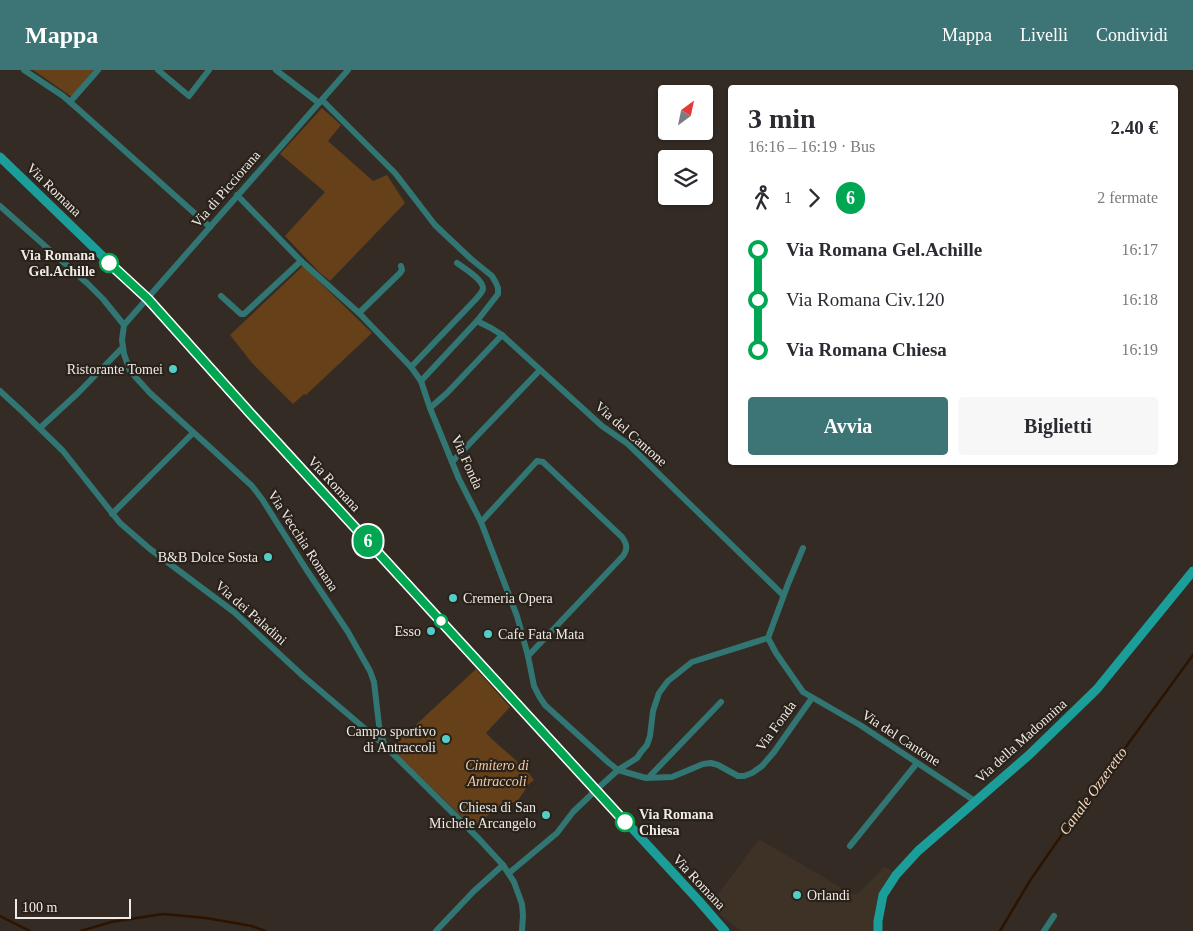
<!DOCTYPE html>
<html lang="it">
<head>
<meta charset="utf-8">
<style>
	body { margin:0; font-family:"Times New Roman",serif; background:#f7f7f7; color:#2b2b33; height:100vh; display:flex; flex-direction:column; font-size:19px; white-space:nowrap }
	* { box-sizing:border-box; margin:0 }
	p { font-size:16px; color:#7c7c81 }
	.icon { flex:none; width:28px; height:28px; fill:none; stroke:currentColor; stroke-width:2; stroke-linecap:round; stroke-linejoin:round }
	.map { position:relative; flex:1; overflow:hidden }
	.panel { position:absolute; left:728px; top:15px; width:450px; height:380px; display:flex; flex-direction:column; background:#fff; border-radius:5px; box-shadow:0 1px 4px #0004 }
	.panel>* { flex:none }
	.badge { padding:0 10px; border-radius:16px; font-size:18px; line-height:32px }
	.needle { width:32px; rotate:33deg }
	.buttons { position:absolute; left:658px; top:15px; display:grid; gap:10px }
	.buttons a { display:grid; place-items:center; width:55px; height:55px; border-radius:5px; background:#fff; box-shadow:0 1px 4px #0004; font-size:25px }
	.scale { position:absolute; left:15px; bottom:12px; width:116px; box-sizing:border-box; padding-left:5px; border:2px solid #efeae5; border-top:0; font-size:14px; line-height:18px; white-space:nowrap; color:#efeae5; -webkit-text-stroke:4px #29221b; paint-order:stroke }
	.map>.badge { position:absolute; translate:-50% -50%; box-shadow:0 0 0 2px #fff }
	.legs { display:flex; align-items:center; gap:8px; height:55px; padding:0 20px; font-size:16px }
	.legs p { margin-inline-start:auto }
	.overview { display:flex; align-items:center; justify-content:space-between; height:85px; padding:0 20px }
	h1 { font-size:28px; font-weight:600; line-height:38px }
	.button { display:flex; gap:10px; margin-top:auto; padding:10px 20px }
	.button a { flex:1; height:58px; border-radius:5px; background:#3d7476; color:#fff; font-size:20px; font-weight:600; line-height:58px; text-align:center }
	.button a+a { background:#f7f7f7; color:#2b2b33 }
	ul { padding:0 20px; list-style:none }
	li { display:flex; align-items:center; gap:18px; height:50px; font-size:19px }
	li i { display:grid; place-items:center; width:8px; height:100%; margin:0 6px; background:currentColor }
	li i::after { content:''; width:12px; height:12px; margin:-6px; border:4px solid; border-radius:50%; background:#fff }
	li p { margin-inline-start:auto }
	li:first-child i { background:linear-gradient(#0000 50%,currentColor 0) }
	li:last-child i { background:linear-gradient(currentColor 50%,#0000 0) }
	header { display:flex; align-items:center; gap:30px; box-sizing:border-box; height:70px; padding:0 25px; background:#3d7476; color:#fff }
	header strong { font-size:24px }
	nav { display:flex; gap:28px; margin-inline-start:auto; font-size:18px }
	.map>svg:first-child { display:block }
	.built { fill:#3e3226 }
	.green { fill:#654019 }
	.lines { fill:none; stroke-linecap:round; stroke-linejoin:round }
	.stream { stroke:#2d1400; stroke-width:2.5 }
	.street { stroke:#317672; stroke-width:6 }
	.secondary { stroke:#1b9e99; stroke-width:9 }
	.line-1-casing { stroke:#fff; stroke-width:11 }
	.line-1 { stroke:#00a651; stroke-width:8 }
	.stop-1-dot { fill:#fff; stroke:#00a651; stroke-width:2.5 }
	.poi-dot { fill:#54cdc7; stroke:#29221b; stroke-width:2 }
	.labels { text-anchor:middle; dominant-baseline:central; stroke-width:4.5; stroke-linejoin:round; paint-order:stroke }
	.street-label { font-size:14px; fill:#efeae5; stroke:#29221b }
	.stop-label { font-size:14px; font-weight:bold; fill:#efeae5; stroke:#29221b; text-anchor:end }
	.poi-label { font-size:14px; fill:#efeae5; stroke:#29221b; text-anchor:end }
	.park-label { font-size:14px; font-style:italic; fill:#f6c9a0; stroke:#29221b }
	.water-label { font-size:15px; font-style:italic; fill:#f5d7bc; stroke:#29221b }
</style>
</head>
<body>
<header>
<strong>Mappa</strong>
<nav><a>Mappa</a><a>Livelli</a><a>Condividi</a></nav>
</header>
<div class="map">
<svg width="1193" height="861" viewBox="0 0 1193 861">
	<rect width="100%" height="100%" fill="#332b24"/>
	<polygon class="built" points="759,769 852,824 857,824 860,822 884,797 891,800 892,802 882,819 878,828 875,840 874,861 741,861 724,848 710,835"/>
	<g class="green">
		<polygon points="33,0 94,0 72,27"/>
		<polygon points="322,38 341,55 328,71 373,111 387,105 405,133 330,211 319,202 285,166 325,122 280,84"/>
		<polygon points="303,196 372,263 306,325 304,324 293,334 252,293 230,265"/>
		<path d="M476 599 510 637 486 663C501 679 521 692 534 710L529 714 517 732 505 734 498 738 472 757 391 678Z"/>
	</g>
	<g class="lines">
		<g class="stream">
			<polyline points="0,846 30,861"/>
			<polyline points="81,861 111,852 163,844 206,848 252,856 265,861"/>
			<polyline points="1000,861 1031,809 1063,763 1193,585"/>
		</g>
		<g class="street">
			<polyline points="24,0 63,26 78,39 210,157"/>
			<polyline points="158,0 189,26 209,0"/>
			<polyline points="276,0 319,33"/>
			<polyline points="322,30 395,103 435,155 471,189 492,206 496,213 498,218 498,224 477,251 421,311"/>
			<polyline points="70,32 98,0"/>
			<polyline points="237,125 301,191 359,243 411,297 421,311 430,338 459,409 481,452 517,546 528,586 534,616 539,626 545,635 609,693 618,700 646,708 672,707 703,694 711,693 718,695 738,706 744,706 752,703 762,696 774,682 812,628"/>
			<polyline points="0,136 88,214 103,229 124,255 122,270 124,284 130,301 150,323 214,381 252,416 262,429 306,499 348,562 370,601 374,612 379,655 384,674"/>
			<polyline points="221,226 241,244 244,244 301,191"/>
			<polyline points="359,243 400,203 402,200 401,196"/>
			<polyline points="477,251 491,258 502,265 602,356 628,374 783,525"/>
			<polyline points="124,255 210,157 348,0"/>
			<path d="M411 297 476 229C478 226 482 223 483 219 484 210 464 198 457 193"/>
			<polyline points="0,321 25,344 63,381 120,453 150,479 234,542 303,606 384,675 479,769 503,795 514,812 522,834 523,845 522,861"/>
			<polyline points="430,338 447,323 502,265"/>
			<polyline points="40,358 78,323 123,277"/>
			<polyline points="452,392 540,300"/>
			<polyline points="112,444 193,363"/>
			<path d="M481 452 537 391 543 392 622 467C627 474 628 479 623 486L528 586"/>
			<polyline points="803,478 788,514 768,568 776,583 803,622 860,655 975,731"/>
			<polyline points="649,707 721,632"/>
			<polyline points="850,776 917,693"/>
			<polyline points="509,803 557,763 573,742 596,720 618,700 637,688 641,682 647,675 650,666 653,641 659,623 668,611 692,592 768,568"/>
			<polyline points="436,861 474,821 503,795"/>
			<polyline points="1044,861 1054,846"/>
		</g>
		<g class="secondary">
			<polyline points="0,87 147,229 250,343 699,831 725,861"/>
			<polyline points="878,861 878,851 883,825 896,805 918,781 1029,685 1097,619 1193,501"/>
		</g>
	</g>
	<g class="lines">
		<g class="line-1-casing">
			<polyline id="line-1" points="109,193 148,229 250,343 625,752"/>
		</g>
		<use href="#line-1" class="line-1"/>
	</g>
	<g class="stop-1-dot">
		<circle cx="109" cy="193" r="9"/>
		<circle cx="441" cy="551" r="6"/>
		<circle cx="625" cy="752" r="9"/>
	</g>
	<g class="poi-dot">
		<circle cx="173" cy="299" r="5"/>
		<circle cx="268" cy="487" r="5"/>
		<circle cx="453" cy="528" r="5"/>
		<circle cx="431" cy="561" r="5"/>
		<circle cx="488" cy="564" r="5"/>
		<circle cx="446" cy="669" r="5"/>
		<circle cx="546" cy="745" r="5"/>
		<circle cx="797" cy="825" r="5"/>
	</g>
	<g class="labels">
		<g class="street-label">
			<text transform="translate(226 119) rotate(-49)">Via di Picciorana</text>
			<text transform="translate(54 120) rotate(44)">Via Romana</text>
			<text transform="translate(631 364) rotate(41)">Via del Cantone</text>
			<text transform="translate(467 392) rotate(66)">Via Fonda</text>
			<text transform="translate(334 414) rotate(47)">Via Romana</text>
			<text transform="translate(303 471) rotate(57)">Via Vecchia Romana</text>
			<text transform="translate(251 543) rotate(41)">Via dei Paladini</text>
			<text transform="translate(776 656) rotate(-54)">Via Fonda</text>
			<text transform="translate(901 668) rotate(33)">Via del Cantone</text>
			<text transform="translate(1021 671) rotate(-42)">Via della Madonnina</text>
			<text transform="translate(699 812) rotate(47)">Via Romana</text>
		</g>
		<g class="stop-label">
			<text x="95" y="185">Via Romana<tspan x="95" dy="16">Gel.Achille</tspan></text>
			<text x="639" y="744" text-anchor="start">Via Romana<tspan x="639" dy="16">Chiesa</tspan></text>
		</g>
		<g class="poi-label">
			<text x="163" y="299">Ristorante Tomei</text>
			<text x="258" y="487">B&amp;B Dolce Sosta</text>
			<text x="463" y="528" text-anchor="start">Cremeria Opera</text>
			<text x="421" y="561">Esso</text>
			<text x="498" y="564" text-anchor="start">Cafe Fata Mata</text>
			<text x="436" y="661">Campo sportivo<tspan x="436" dy="16">di Antraccoli</tspan></text>
			<text x="536" y="737">Chiesa di San<tspan x="536" dy="16">Michele Arcangelo</tspan></text>
			<text x="807" y="825" text-anchor="start">Orlandi</text>
		</g>
		<g class="park-label">
			<text x="497" y="695">Cimitero di<tspan x="497" dy="16">Antraccoli</tspan></text>
		</g>
		<g class="water-label">
			<text transform="translate(1093 721) rotate(-54)">Canale Ozzeretto</text>
		</g>
	</g>
</svg>
<div class="buttons">
<a><svg class="needle" viewBox="-14 -14 28 28"><path d="M0-13l5 13h-10z" fill="#e53935"/><path d="M0 13l5-13h-10z" fill="#7c7c81"/></svg></a>
<a><svg class="icon" aria-label="layers" viewBox="0 0 24 24"><path d="M12 4l9 5-9 5-9-5zM3 14l9 5 9-5"/></svg></a>
</div>
<div class="scale">100 m</div>
<b class="badge" style="left:368px;top:471px;background:#00a651;color:#fff">6</b>
<section class="panel">
<div class="overview"><div><h1>3 min</h1><p>16:16 – 16:19 · Bus</p></div><b>2.40 €</b></div>
<div class="legs"><svg class="icon" aria-label="walk" viewBox="0 0 24 24"><circle cx="13" cy="4" r="2"/><path d="M13 8l-2 6 4 7M11 14l-3 7M7 12l3-4h3l4 4"/></svg>1<svg class="icon" aria-label="forward" viewBox="0 0 24 24"><path d="M9 5l7 7-7 7"/></svg><b class="badge" style="background:#00a651;color:#fff">6</b><p>2 fermate</p></div>
<ul>
<li><i style="color:#00a651"></i><b>Via Romana Gel.Achille</b><p>16:17</p></li>
<li><i style="color:#00a651"></i><span>Via Romana Civ.120</span><p>16:18</p></li>
<li><i style="color:#00a651"></i><b>Via Romana Chiesa</b><p>16:19</p></li>
</ul>
<div class="button"><a>Avvia</a><a>Biglietti</a></div>
</section>
</div>
</body>
</html>
